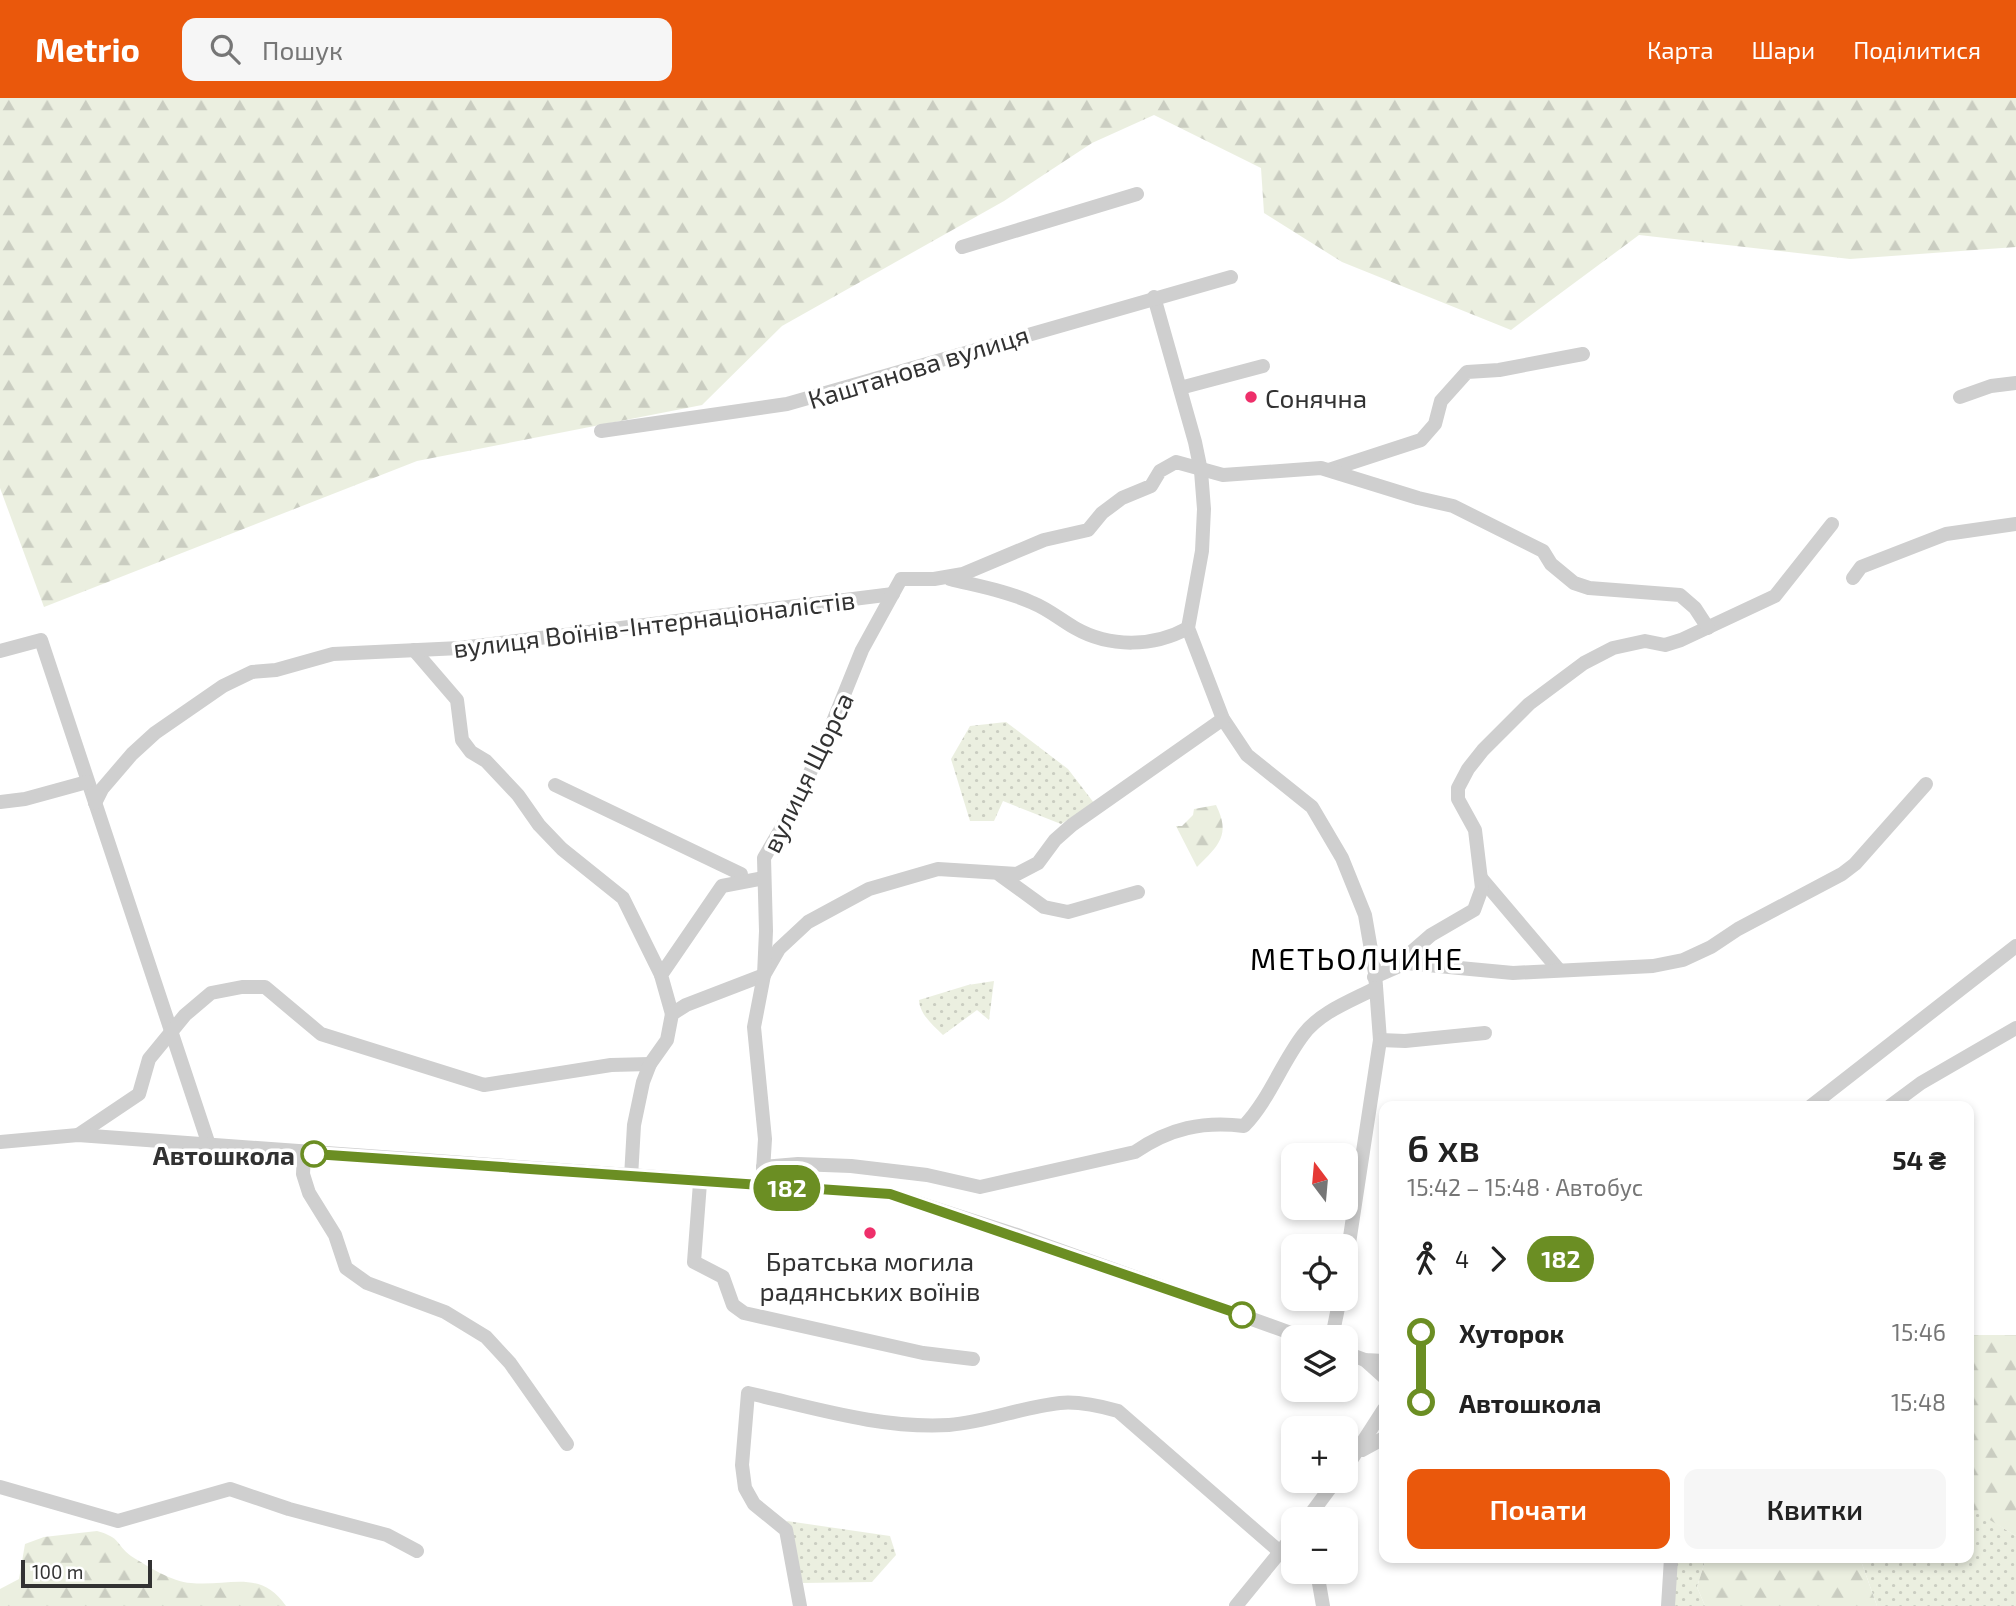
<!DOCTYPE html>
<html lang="uk">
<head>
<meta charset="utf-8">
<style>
	body { margin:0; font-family:"Exo 2",sans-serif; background:#f6f6f6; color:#222; height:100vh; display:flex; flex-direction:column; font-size:26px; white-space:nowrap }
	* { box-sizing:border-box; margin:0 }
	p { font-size:23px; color:#767676 }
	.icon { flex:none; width:38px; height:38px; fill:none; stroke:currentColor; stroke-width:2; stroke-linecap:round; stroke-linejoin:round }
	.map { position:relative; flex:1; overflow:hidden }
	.panel { position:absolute; left:1379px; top:1003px; width:595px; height:462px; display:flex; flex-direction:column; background:#fff; border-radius:14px; box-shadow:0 4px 10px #0003 }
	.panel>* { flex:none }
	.badge { padding:0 14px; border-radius:23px; font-size:24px; line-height:46px }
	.needle { width:46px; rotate:344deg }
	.controls { position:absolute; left:1281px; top:1045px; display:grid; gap:14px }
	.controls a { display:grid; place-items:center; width:77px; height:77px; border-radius:14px; background:#fff; box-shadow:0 4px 10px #0003; font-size:35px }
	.scale { position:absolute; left:21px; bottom:18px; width:131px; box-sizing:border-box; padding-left:7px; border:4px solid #323232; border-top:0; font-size:19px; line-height:24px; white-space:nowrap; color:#323232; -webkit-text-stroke:5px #fff; paint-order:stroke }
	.map>.badge { position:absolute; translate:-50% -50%; box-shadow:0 0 0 4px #fff }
	.legs { display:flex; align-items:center; gap:10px; height:77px; padding:0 28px; font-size:23px }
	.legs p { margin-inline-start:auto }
	.head { display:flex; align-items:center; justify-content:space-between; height:119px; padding:0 28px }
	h1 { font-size:38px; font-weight:600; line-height:52px }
	.primary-button { display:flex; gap:14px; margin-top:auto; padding:14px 28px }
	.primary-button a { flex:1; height:80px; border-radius:14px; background:#ea580c; color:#fff; font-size:28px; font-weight:600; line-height:80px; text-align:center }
	.primary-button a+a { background:#f6f6f6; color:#222 }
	ul { padding:0 28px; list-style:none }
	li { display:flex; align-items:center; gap:24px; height:70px; font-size:26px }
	li i { display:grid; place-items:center; width:10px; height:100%; margin:0 9px; background:currentColor }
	li i::after { content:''; width:18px; height:18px; margin:-9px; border:5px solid; border-radius:50%; background:#fff }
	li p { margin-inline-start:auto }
	li:first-child i { background:linear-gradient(#0000 50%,currentColor 0) }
	li:last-child i { background:linear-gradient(currentColor 50%,#0000 0) }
	header { display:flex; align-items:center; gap:42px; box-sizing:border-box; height:98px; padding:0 35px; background:#ea580c; color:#fff }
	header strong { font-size:33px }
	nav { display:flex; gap:38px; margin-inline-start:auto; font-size:24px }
	.search { width:490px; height:63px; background:#f6f6f6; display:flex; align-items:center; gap:18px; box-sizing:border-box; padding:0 24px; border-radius:14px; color:#767676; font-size:26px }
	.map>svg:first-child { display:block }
	.grass { fill:url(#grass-dots) }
	.forest { fill:url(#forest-firs) }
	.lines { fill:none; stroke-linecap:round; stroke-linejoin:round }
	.minor { stroke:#cfcfcf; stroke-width:14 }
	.line-1-casing { stroke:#fff; stroke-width:16 }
	.line-1 { stroke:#6b8e23; stroke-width:10 }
	.poi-dot { fill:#ee2f6a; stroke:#fff; stroke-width:2.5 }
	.stop-1-dot { fill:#fff; stroke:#6b8e23; stroke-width:3.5 }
	.labels { text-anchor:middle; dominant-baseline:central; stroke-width:7; stroke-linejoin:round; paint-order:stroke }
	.street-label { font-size:26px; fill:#323232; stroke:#fff }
	.poi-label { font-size:26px; fill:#323232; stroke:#fff; text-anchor:start }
	.stop-label { font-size:26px; font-weight:bold; fill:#323232; stroke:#fff; text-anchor:end }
	.quarter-label { font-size:30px; letter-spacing:2px; fill:#000; stroke:#fff }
</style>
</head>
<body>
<header>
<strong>Metrio</strong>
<div class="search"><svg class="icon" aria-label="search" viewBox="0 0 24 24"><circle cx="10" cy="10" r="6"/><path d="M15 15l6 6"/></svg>Пошук</div>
<nav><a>Карта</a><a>Шари</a><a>Поділитися</a></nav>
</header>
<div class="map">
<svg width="2016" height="1508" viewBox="0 0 2016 1508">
	<defs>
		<pattern id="grass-dots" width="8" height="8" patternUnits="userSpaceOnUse" patternTransform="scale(1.75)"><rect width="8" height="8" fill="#ebefe0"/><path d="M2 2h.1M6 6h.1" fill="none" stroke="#cacdc1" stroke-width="1.8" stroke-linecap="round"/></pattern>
		<pattern id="forest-firs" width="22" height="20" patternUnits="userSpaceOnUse" patternTransform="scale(1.75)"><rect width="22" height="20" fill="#ebefe0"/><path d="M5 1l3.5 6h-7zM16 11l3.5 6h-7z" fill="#cacdc1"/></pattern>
	</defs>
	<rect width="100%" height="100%" fill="#fff"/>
	<g class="grass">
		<polygon points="1006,624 1068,671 1094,705 1061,726 1003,703 994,723 970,723 951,661 970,628"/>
		<path d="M994 883 989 922 977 912 943 937C933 927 920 917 919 902L968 887Z"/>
		<polygon points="1975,1412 2016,1438 2016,1508 1877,1508 1860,1460 1969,1460 1969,1413"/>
		<polygon points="787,1423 890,1438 896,1457 872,1484 803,1485"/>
		<polygon points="1677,1460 1706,1460 1697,1489 1705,1508 1674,1508"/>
	</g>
	<g class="forest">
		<polygon points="0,0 2016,0 2016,149 1850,161 1639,137 1511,232 1342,164 1264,115 1261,70 1154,17 1092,45 1004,103 782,228 702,307 417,363 44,509 0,390"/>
		<path d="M1216 707C1231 737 1219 747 1197 769L1176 728H1182L1193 717 1194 711Z"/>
		<polygon points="1969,1237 2016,1237 2016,1438 1975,1413 1969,1413"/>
		<path d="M97 1433C122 1440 115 1446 131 1458 147 1468 172 1484 191 1485 228 1489 260 1470 286 1508H0V1491L19 1481 25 1446 44 1439Z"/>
		<polygon points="1706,1460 1860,1460 1877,1508 1705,1508 1697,1489"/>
	</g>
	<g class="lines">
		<g class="minor">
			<polyline points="962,149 1137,96"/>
			<polyline points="1154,199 1195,344 1201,373 1204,411 1202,453 1188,530 1223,621 1247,657 1312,709 1342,760 1365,817 1375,875 1380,942 1346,1165"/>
			<polyline points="1180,290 1263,268"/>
			<polyline points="1960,299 1991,288 2016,285"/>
			<polyline points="601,333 787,306 1231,179"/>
			<polyline points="1329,372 1421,342 1435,326 1441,303 1467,274 1499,272 1583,256"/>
			<polyline points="1853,480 1861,469 1946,436 2016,426"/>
			<path d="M950 481C978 488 1007 493 1033 505 1048 511 1061 522 1075 530 1110 550 1154 549 1188 530"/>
			<polyline points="414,552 457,602 462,642 471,654 486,663 518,697 539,727 562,751 623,800 661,877"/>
			<polyline points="0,553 41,542 209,1047"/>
			<polyline points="555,687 741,776"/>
			<polyline points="0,704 25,701 87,684"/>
			<polyline points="95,705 102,691 132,656 155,635 223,588 252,574 276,572 333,556 460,550 893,496"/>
			<polyline points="1000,777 1044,809 1068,814 1138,794"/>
			<polyline points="1481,780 1559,872"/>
			<polyline points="1406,865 1513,875 1653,868 1683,862 1711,849 1738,831 1842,776 1855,766 1926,686"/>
			<polyline points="1374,879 1406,865 1408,857 1431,837 1474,812 1482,790 1475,732 1458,701 1458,690 1468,671 1483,652 1529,606 1584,565 1613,550 1645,543 1665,547 1681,542 1775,498 1832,426"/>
			<polyline points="672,916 661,877 722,788 764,780"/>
			<polyline points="1380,942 1405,943 1485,935"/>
			<polyline points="1811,1008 2016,848"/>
			<polyline points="1890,1008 1921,985 2016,930"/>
			<polyline points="78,1037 139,996 149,961 185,917 211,895 242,889 265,889 321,936 484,987 611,967 650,966"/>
			<polyline points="0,1044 78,1037 890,1096 1020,1138 1302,1239"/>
			<polyline points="304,1055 303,1076 309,1095 335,1137 346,1170 367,1185 445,1214 486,1239 510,1265 567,1346"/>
			<path d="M763 1069 798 1066 851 1068 927 1077 980 1089 1135 1054C1170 1030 1203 1023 1244 1028 1269 1002 1281 966 1303 937 1320 914 1351 903 1376 890"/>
			<polyline points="631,1079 634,1027 643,984 650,966 667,942 672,916 686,907 764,877 779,851 808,824 869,791 938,771 1017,776 1038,765 1055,742 1072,727 1223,621"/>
			<polyline points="700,1085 694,1164 723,1179 733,1207 744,1215 923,1255 973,1261"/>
			<polyline points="762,1088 765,1041 754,929 764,877 766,833 764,760 795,707 828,636 862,552 901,481 934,481 963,476 1044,442 1088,432 1102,415 1122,400 1151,388 1160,373 1176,364 1223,377 1321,370 1418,400 1453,408 1543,453 1551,466 1574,485 1589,490 1680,497 1695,510 1708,530"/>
			<polyline points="1332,1239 1340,1200"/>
			<polyline points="1346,1255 1365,1262 1384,1263"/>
			<polyline points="1365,1262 1384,1279"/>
			<polyline points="1362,1352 1384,1340"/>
			<polyline points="1346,1370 1384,1311"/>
			<polyline points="0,1389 118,1423 230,1391 289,1411 387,1437 417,1453"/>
			<polyline points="1307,1421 1336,1382"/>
			<polyline points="1317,1474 1323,1508"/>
			<path d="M800 1508 786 1432 754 1406 745 1390 742 1367 748 1295C815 1310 881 1331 949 1327 987 1324 1022 1309 1060 1305 1079 1303 1100 1308 1118 1313L1280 1454"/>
			<polyline points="1236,1508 1293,1438"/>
			<polyline points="1668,1508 1671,1460"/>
		</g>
	</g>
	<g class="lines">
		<g class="line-1-casing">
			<polyline id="line-1" points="314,1056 890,1096 1242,1217"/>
		</g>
		<use href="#line-1" class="line-1"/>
	</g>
	<g class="poi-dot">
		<circle cx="1251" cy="299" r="7"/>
		<circle cx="870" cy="1135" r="7"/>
	</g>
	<g class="stop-1-dot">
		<circle cx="314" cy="1056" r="12"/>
		<circle cx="1242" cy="1217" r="12"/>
	</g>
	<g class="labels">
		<g class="street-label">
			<text transform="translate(918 268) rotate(-17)">Каштанова вулиця</text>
			<text transform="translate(654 525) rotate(-7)">вулиця Воїнів-Інтернаціоналістів</text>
			<text transform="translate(807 674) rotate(-64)">вулиця Щорса</text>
		</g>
		<g class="poi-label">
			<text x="1265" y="299">Сонячна</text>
			<text x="870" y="1162" text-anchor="middle">Братська могила<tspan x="870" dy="30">радянських воїнів</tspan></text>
		</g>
		<g class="stop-label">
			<text x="295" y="1056">Автошкола</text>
		</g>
		<g class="quarter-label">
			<text x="1357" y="860">МЕТЬОЛЧИНЕ</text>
		</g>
	</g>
</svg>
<div class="controls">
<a><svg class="needle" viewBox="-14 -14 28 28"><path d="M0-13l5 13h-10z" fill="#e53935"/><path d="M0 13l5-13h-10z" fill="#767676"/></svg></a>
<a><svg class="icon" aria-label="locate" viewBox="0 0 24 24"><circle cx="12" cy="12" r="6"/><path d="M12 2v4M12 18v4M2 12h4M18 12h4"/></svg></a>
<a><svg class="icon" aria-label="layers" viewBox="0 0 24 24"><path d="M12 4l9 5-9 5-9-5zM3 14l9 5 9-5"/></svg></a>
<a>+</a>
<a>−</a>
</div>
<div class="scale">100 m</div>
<b class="badge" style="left:787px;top:1090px;background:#6b8e23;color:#fff">182</b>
<section class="panel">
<div class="head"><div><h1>6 хв</h1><p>15:42 – 15:48 · Автобус</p></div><b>54 ₴</b></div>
<div class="legs"><svg class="icon" aria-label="walk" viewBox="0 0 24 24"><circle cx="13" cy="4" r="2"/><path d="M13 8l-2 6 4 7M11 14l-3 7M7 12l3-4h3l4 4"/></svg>4<svg class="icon" aria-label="forward" viewBox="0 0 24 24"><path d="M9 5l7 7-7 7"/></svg><b class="badge" style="background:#6b8e23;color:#fff">182</b></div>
<ul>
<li><i style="color:#6b8e23"></i><b>Хуторок</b><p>15:46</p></li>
<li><i style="color:#6b8e23"></i><b>Автошкола</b><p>15:48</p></li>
</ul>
<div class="primary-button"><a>Почати</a><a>Квитки</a></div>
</section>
</div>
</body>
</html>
